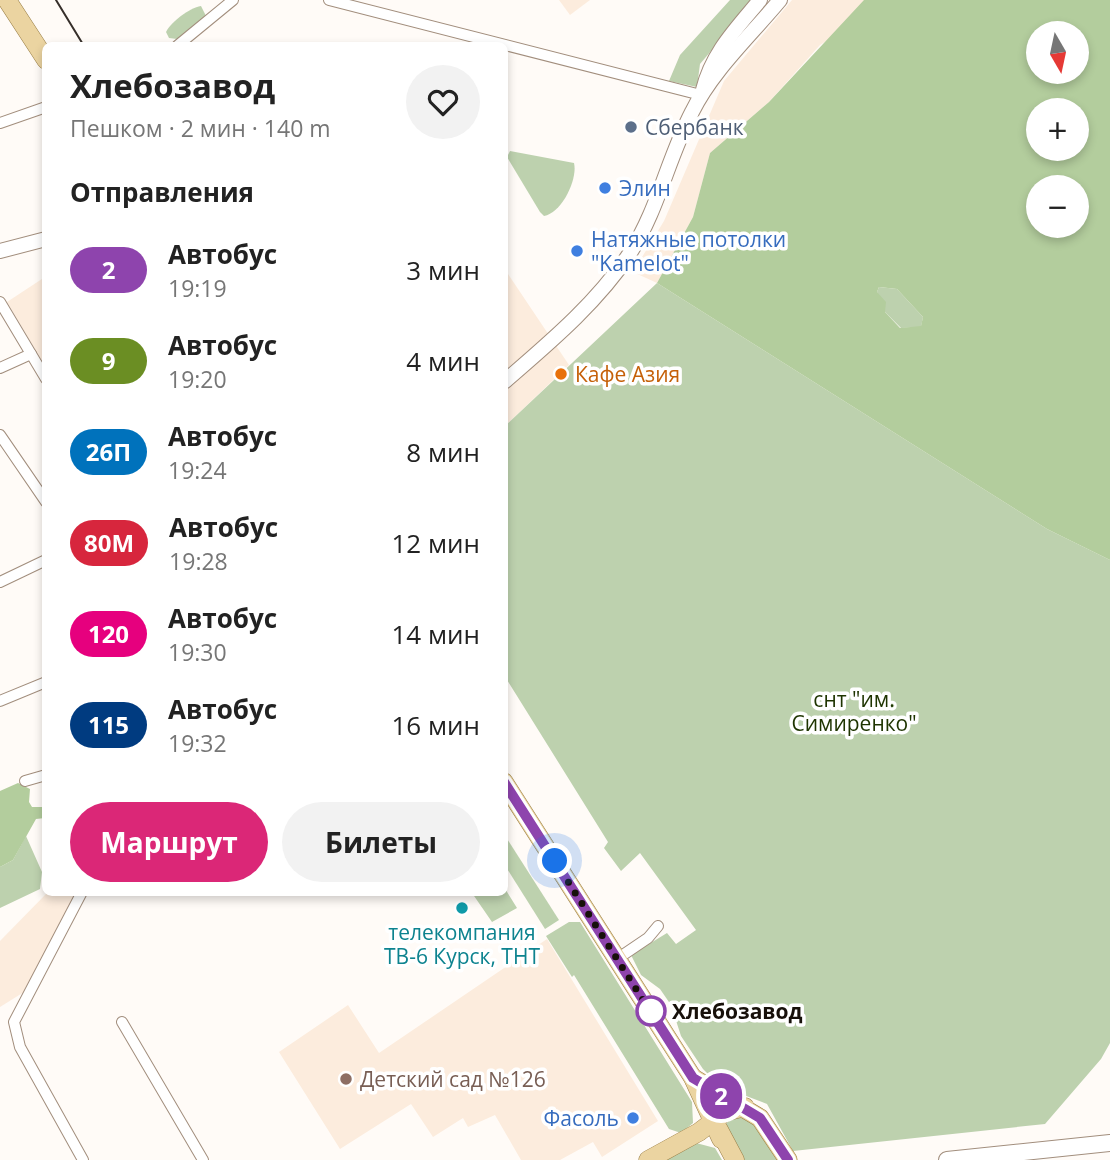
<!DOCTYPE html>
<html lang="ru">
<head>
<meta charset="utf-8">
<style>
	body { margin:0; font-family:"Open Sans",sans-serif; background:#f2f2f2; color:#222; height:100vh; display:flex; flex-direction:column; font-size:26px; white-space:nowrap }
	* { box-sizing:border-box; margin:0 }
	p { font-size:23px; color:#767676 }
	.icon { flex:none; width:38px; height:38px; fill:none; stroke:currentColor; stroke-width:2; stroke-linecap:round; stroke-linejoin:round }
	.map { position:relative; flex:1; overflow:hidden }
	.details { position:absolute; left:42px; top:42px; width:466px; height:854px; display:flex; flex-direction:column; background:#fff; border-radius:10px; box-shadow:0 4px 10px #0003 }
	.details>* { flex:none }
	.badge { padding:0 14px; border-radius:23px; font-size:24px; line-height:46px }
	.needle { width:46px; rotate:171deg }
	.buttons { position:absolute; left:1026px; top:21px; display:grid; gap:14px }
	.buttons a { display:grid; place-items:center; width:63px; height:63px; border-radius:50%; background:#fff; box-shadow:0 4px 10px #0003; font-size:35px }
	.you { position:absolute; width:35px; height:35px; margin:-18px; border:5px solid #fff; border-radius:50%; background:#1a73e8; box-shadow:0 0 0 10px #1a73e833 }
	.map>.badge { position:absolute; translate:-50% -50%; box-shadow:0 0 0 4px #fff }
	h2 { padding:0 28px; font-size:26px; line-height:63px }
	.round { display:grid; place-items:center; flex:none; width:74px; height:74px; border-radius:37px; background:#f2f2f2 }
	.head { display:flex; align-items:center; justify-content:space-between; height:119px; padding:0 28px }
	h1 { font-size:33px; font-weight:700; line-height:52px }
	.action { display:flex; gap:14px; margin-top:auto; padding:14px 28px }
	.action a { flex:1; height:80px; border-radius:42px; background:#db2777; color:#fff; font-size:28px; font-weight:700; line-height:80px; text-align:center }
	.action a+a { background:#f2f2f2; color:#222 }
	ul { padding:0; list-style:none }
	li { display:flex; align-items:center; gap:21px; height:91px; padding:0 28px }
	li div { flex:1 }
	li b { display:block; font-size:26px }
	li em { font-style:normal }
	li .badge { min-width:77px; font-weight:700; text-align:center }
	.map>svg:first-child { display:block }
	.built { fill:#fcecdd }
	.green { fill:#bdd1ae }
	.forest { fill:#b3cd9d; fill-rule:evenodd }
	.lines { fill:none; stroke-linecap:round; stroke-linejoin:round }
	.minor-casing { stroke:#a28e7d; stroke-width:12 }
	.tertiary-casing { stroke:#a28e7d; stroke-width:16 }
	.secondary-casing { stroke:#a28e7d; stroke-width:18 }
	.primary-casing { stroke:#987d44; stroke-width:19 }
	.minor { stroke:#fff; stroke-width:10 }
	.tertiary { stroke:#fff; stroke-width:14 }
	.secondary { stroke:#fff; stroke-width:16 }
	.primary { stroke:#ebd4a1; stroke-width:18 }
	.tram { stroke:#362f2a; stroke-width:2 }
	.line-casing { stroke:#fff; stroke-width:16 }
	.line { stroke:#8e44ad; stroke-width:10 }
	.walk { stroke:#17100a; stroke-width:7; stroke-dasharray:0 12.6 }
	.service-dot { fill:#5c6f8a; stroke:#fff; stroke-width:2.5 }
	.shop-dot { fill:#3f7fe0; stroke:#fff; stroke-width:2.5 }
	.food-dot { fill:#e8710a; stroke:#fff; stroke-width:2.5 }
	.culture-dot { fill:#0f9aa8; stroke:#fff; stroke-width:2.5 }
	.stop-dot { fill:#fff; stroke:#8e44ad; stroke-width:3.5 }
	.education-dot { fill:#8d6e63; stroke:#fff; stroke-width:2.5 }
	.labels { text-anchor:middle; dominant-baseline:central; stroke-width:7; stroke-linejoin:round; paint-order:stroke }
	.service-label { font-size:21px; fill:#4e5e75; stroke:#fff; text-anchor:start }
	.shop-label { font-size:21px; fill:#366cbe; stroke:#fff; text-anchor:start }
	.food-label { font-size:21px; fill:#c56008; stroke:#fff; text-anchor:start }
	.park-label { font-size:21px; fill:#1e3400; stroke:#fff }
	.culture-label { font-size:21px; fill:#0d838f; stroke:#fff }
	.stop-label { font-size:21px; font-weight:bold; fill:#17100a; stroke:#fff; text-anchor:start }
	.education-label { font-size:21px; fill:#785e54; stroke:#fff; text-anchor:start }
</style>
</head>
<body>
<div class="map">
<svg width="1110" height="1160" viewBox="0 0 1110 1160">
	<rect width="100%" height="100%" fill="#fffbf7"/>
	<g class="built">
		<polygon points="559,0 590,0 570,15"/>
		<polygon points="792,0 891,0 820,45 769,102 710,153 693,217 657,283 633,272 664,221 724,81"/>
		<polygon points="504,268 569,365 504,427"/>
		<polygon points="45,277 45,366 7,302"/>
		<polygon points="47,893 80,893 24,992 0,1007 0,941"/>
		<polygon points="547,939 658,1121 602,1157 593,1142 560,1160 521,1160 495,1115 468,1127 463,1118 433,1137 411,1104 340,1149 279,1052 348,1005 379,1053"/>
	</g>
	<g class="green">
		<polygon points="730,0 754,0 700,64 697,87 669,81 680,55"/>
		<path d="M201 6 206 16 177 39 169 38 166 32C171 22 189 8 201 6Z"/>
		<path d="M510 151 574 163C578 179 562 213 544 216L540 212 507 157Z"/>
		<polygon points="657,283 1047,529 1110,560 1110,1043 1101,1059 1045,1124 793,1151 767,1104 720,1086 703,1069 681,1036 671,1005 660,989 641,975 631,955 667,933 676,944 696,930 640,853 621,871 604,848 608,842 504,675 504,427"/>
		<polygon points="879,287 897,289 923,317 921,327 901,328 885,312 877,292"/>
		<polygon points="504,834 559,920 545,929 504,864"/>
		<polygon points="26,836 42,872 40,889 0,908 0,867 13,860"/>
		<polygon points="504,887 517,908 492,922 472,893 504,892"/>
		<polygon points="569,922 580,922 692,1102 693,1123 681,1133 669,1129 574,975 572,977 546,936"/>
		<polygon points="750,1115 780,1160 742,1160 725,1125 732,1117"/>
		<polygon points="696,1143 715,1148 722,1160 662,1160"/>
	</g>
	<g class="forest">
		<path d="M864 0H1110V560L1047 529 657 283 693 217 710 153 769 102ZM1038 33H1076V72H1038ZM1038 110H1076V149H1038ZM1038 187H1076V226H1038ZM879 287 897 289 923 317 921 326 900 328 885 312 886 302 877 292Z"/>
		<polygon points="18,783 30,789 29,802 32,807 45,807 45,818 36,819 13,860 0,867 0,791"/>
	</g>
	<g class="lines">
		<g class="minor-casing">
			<g id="minor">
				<polyline points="329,0 701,95"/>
				<polyline points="177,46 233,0"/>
				<polyline points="0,123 46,107"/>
				<polyline points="0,302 46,379"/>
				<polyline points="0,368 31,354"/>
				<polyline points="0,435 46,502"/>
				<polyline points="0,582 46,560"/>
				<polyline points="0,701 46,682"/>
				<polyline points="25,781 46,775"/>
				<polyline points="82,892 14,1022 20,1047 83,1160"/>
				<polyline points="617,959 648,938 658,926"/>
				<polyline points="122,1022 203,1160"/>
			</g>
		</g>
		<g class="tertiary-casing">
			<g id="tertiary">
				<path d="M703 90C712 53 736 29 760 0"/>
				<polyline points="0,251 46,239"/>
				<path d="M504 382C549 343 597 303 630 253 658 210 668 158 692 112 712 71 751 35 780 0"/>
			</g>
		</g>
		<g class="secondary-casing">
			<polyline id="secondary" points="947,1160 1110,1143"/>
		</g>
		<g class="primary-casing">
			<g id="primary">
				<polyline points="7,0 46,60"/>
				<polyline points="504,782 693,1078 721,1139"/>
				<polyline points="693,1078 760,1118 788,1160"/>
				<polyline points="718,1128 735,1160"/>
				<polyline points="648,1160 699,1132 725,1112 745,1107"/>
			</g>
		</g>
		<use href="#minor" class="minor"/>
		<use href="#tertiary" class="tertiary"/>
		<use href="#secondary" class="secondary"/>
		<use href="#primary" class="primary"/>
		<polyline class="tram" points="56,0 84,46"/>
	</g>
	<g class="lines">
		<g class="line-casing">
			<polyline id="line" points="504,782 693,1078 760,1118 788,1160"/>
		</g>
		<use href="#line" class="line"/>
		<polyline class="walk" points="555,861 655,1019 651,1011"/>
	</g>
	<circle class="service-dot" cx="631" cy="127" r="7"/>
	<g class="shop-dot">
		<circle cx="605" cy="188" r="7"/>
		<circle cx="577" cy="251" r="7"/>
		<circle cx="633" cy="1118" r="7"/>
	</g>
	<circle class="food-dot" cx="561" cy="374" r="7"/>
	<circle class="culture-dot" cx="462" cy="908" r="7"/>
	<circle class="stop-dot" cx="651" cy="1011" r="14"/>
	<circle class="education-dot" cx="346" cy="1079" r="7"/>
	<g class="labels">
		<g class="service-label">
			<text x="645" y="127">Сбербанк</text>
		</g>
		<g class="shop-label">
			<text x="619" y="188">Элин</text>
			<text x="591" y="239">Натяжные потолки<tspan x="591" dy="24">"Kamelot"</tspan></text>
			<text x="619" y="1118" text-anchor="end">Фасоль</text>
		</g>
		<g class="food-label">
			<text x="575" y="374">Кафе Азия</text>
		</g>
		<g class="park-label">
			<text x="854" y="699">снт "им.<tspan x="854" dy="24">Симиренко"</tspan></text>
		</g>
		<g class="culture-label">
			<text x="462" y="932">телекомпания<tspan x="462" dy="24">ТВ-6 Курск, ТНТ</tspan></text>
		</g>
		<g class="stop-label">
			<text x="672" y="1011">Хлебозавод</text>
		</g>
		<g class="education-label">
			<text x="360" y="1079">Детский сад №126</text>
		</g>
	</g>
</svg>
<div class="buttons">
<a><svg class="needle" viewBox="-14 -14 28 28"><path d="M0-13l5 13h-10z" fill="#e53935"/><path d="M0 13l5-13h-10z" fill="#767676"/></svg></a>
<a>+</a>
<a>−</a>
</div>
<div class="you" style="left:555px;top:861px"></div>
<b class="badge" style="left:721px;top:1096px;background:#8e44ad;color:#fff">2</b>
<section class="details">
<div class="head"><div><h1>Хлебозавод</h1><p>Пешком · 2 мин · 140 m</p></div><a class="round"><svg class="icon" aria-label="heart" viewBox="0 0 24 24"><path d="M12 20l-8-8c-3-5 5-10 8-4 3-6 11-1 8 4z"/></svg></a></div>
<h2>Отправления</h2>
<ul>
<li><span class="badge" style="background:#8e44ad;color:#fff">2</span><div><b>Автобус</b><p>19:19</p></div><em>3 мин</em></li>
<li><span class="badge" style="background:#6b8e23;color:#fff">9</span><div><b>Автобус</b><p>19:20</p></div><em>4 мин</em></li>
<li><span class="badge" style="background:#0072bc;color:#fff">26П</span><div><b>Автобус</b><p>19:24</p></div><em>8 мин</em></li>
<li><span class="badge" style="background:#d7263d;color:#fff">80М</span><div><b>Автобус</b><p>19:28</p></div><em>12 мин</em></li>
<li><span class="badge" style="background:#e6007e;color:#fff">120</span><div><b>Автобус</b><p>19:30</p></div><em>14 мин</em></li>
<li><span class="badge" style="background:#003b80;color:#fff">115</span><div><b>Автобус</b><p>19:32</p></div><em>16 мин</em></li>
</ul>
<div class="action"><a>Маршрут</a><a>Билеты</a></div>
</section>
</div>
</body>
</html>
